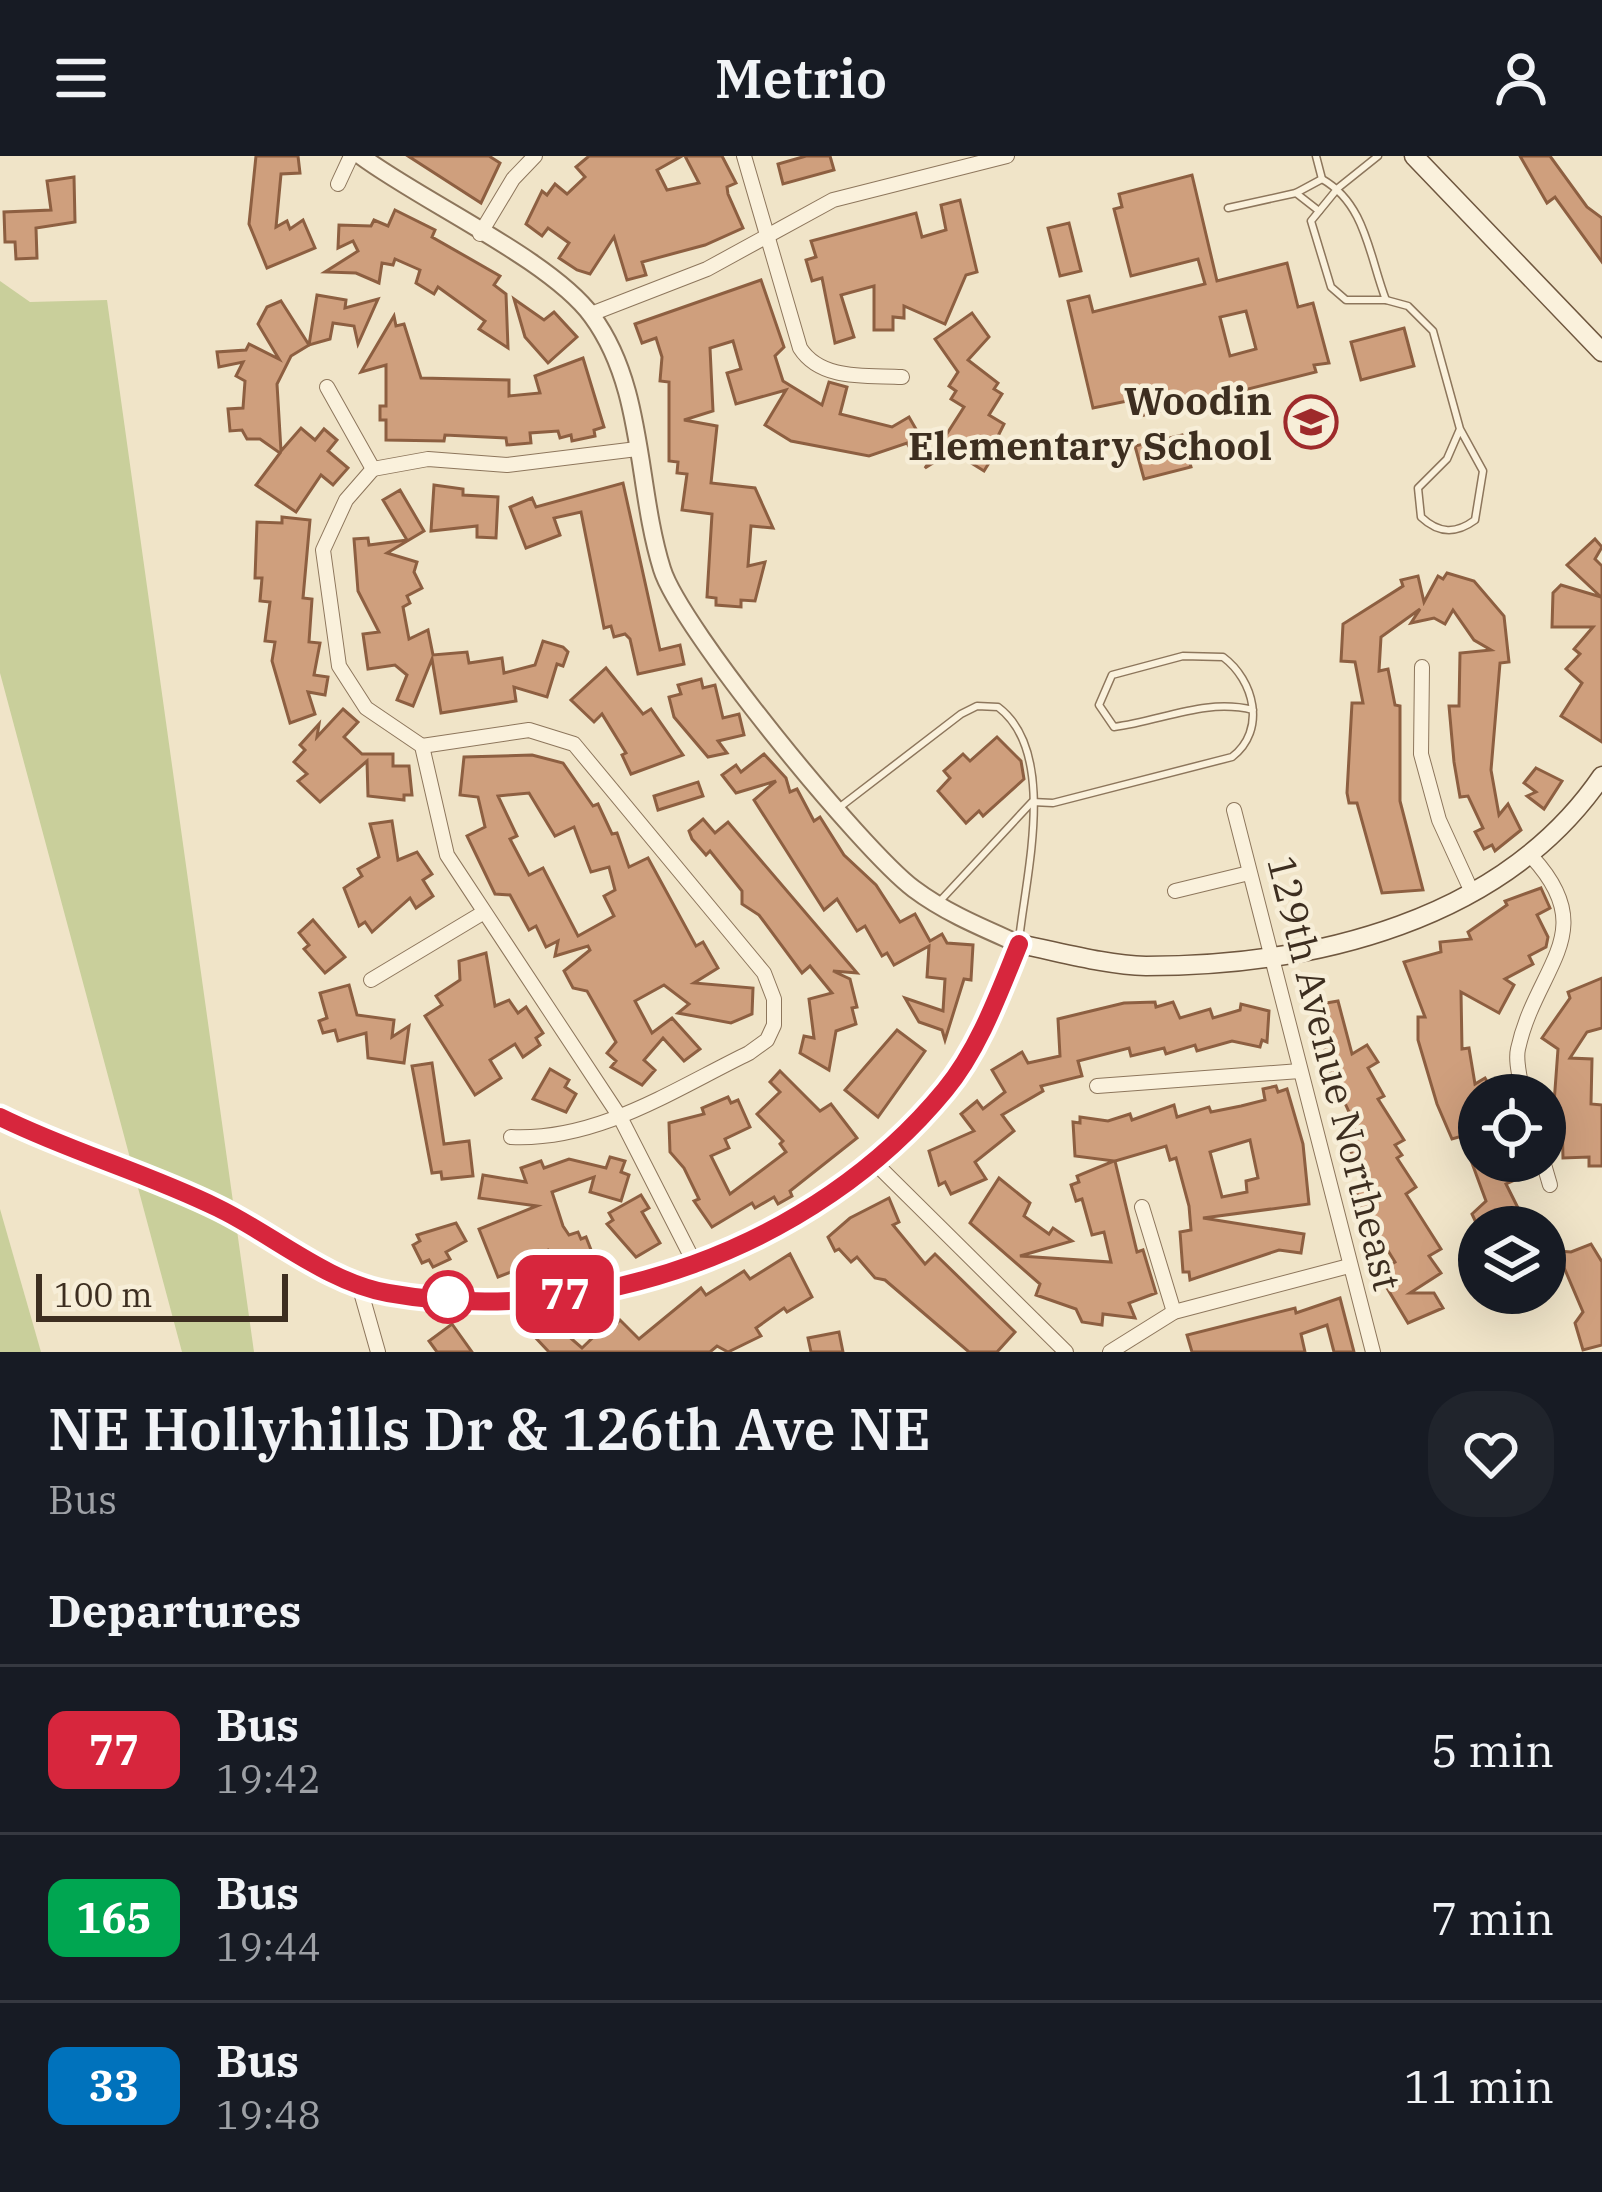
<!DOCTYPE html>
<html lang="en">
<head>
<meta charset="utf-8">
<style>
	body { margin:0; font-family:"IBM Plex Serif",serif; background:#20242c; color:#f1f3f6; height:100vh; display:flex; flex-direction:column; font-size:45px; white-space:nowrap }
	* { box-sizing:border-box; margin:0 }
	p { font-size:39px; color:#9ea1a6 }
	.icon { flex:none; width:66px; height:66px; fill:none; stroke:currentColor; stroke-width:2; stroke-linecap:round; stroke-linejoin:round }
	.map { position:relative; height:1196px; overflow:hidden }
	.details { display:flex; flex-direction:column; background:#171b24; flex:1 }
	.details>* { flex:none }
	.badge { padding:0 24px; border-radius:18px; font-size:42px; line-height:78px }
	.tools { position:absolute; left:1458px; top:918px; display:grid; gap:24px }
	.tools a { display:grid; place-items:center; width:108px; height:108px; border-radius:50%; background:#171b24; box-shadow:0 12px 48px #0002; font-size:60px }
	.scale { position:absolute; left:36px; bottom:30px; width:252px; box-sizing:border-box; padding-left:12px; border:6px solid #3d2e20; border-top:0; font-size:33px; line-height:42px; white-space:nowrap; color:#3d2e20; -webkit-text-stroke:9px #f7eed8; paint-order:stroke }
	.map>.badge { position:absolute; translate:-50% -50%; box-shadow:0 0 0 6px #fff }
	h2 { padding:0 48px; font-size:45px; line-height:108px }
	.round { display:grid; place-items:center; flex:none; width:126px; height:126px; border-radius:48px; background:#20242c }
	.overview { display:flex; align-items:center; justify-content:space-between; height:204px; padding:0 48px }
	h1 { font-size:57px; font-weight:600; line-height:90px }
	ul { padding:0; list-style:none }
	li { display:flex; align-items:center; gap:36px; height:168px; padding:0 48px; border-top:3px solid #363941 }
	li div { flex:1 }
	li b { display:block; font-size:45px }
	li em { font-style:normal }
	li .badge { min-width:132px; font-weight:700; text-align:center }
	header { display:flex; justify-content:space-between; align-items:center; height:156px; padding:0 48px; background:#171b24; font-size:54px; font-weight:600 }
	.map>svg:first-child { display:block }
	.green { fill:#c9cf9b }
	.building { fill:#cf9f7d; stroke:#8d5f41; stroke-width:3; fill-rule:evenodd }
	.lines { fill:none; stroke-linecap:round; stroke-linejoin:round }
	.service-casing { stroke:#8d765c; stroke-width:9 }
	.minor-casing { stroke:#8d765c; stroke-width:16 }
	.tertiary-casing { stroke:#8d765c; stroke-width:20 }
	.secondary-casing { stroke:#6f573f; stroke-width:21 }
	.service { stroke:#faf1dc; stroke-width:6 }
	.minor { stroke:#faf1dc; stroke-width:14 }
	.tertiary { stroke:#faf1dc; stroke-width:16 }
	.secondary { stroke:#faf1dc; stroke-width:18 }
	.line-casing { stroke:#fff; stroke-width:27 }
	.line { stroke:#d7263d; stroke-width:18 }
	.stop-dot { fill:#fff; stroke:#d7263d; stroke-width:6 }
	.labels { text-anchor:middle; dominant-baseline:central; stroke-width:9; stroke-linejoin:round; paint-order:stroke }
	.poi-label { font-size:39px; font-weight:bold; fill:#3d2e20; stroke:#f7eed8; text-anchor:end }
	.street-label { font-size:39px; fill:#3d2e20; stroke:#f7eed8 }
</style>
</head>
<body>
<header><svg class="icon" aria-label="menu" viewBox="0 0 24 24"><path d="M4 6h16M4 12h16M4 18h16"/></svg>Metrio<svg class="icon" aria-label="person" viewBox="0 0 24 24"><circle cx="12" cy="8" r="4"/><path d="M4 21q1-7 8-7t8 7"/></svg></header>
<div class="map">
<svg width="1602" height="1196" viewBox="0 0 1602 1196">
	<rect width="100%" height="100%" fill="#f0e4c8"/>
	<g class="green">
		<polygon points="0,125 30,146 107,144 254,1196 182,1196 0,517"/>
		<polygon points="0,1053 41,1196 0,1196"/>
	</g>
	<g class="building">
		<polygon points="256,0 298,0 300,17 281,18 276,71 287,65 290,73 303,64 315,92 267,112 249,68"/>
		<polygon points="408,0 489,0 500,7 481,47"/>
		<polygon points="589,0 682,0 657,14 667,34 699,27 685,0 722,0 736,27 727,31 728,38 743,72 705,89 642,106 646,119 627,124 614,81 590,118 577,114 559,102 569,87 548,72 542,80 526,68 542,35 547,39 555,28 567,38 585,21 576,11"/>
		<polygon points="806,0 830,0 834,14 783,28 778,8"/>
		<polygon points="1520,0 1550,0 1587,51 1602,62 1602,106 1555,41 1547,47"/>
		<path d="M1192 19 1217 125 1287 107 1298 151 1313 147 1329 207 1314 209 1316 216 1141 260 1137 243 1093 252 1068 145 1089 140 1093 156 1205 128 1198 103 1131 120 1114 53 1122 51 1119 38ZM1246 155 1256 193 1230 200 1220 161Z"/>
		<polygon points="74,21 75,66 36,72 37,102 16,103 15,86 5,86 4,56 51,54 47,25"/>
		<polygon points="960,44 977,116 966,119 945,168 904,150 904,162 893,161 893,174 874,174 874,130 841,139 854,181 835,187 822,122 812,125 806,104 816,101 811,85 916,57 922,81 946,74 941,49"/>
		<polygon points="395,54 435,74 432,81 500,120 494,129 506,138 508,192 479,173 485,165 438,131 434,138 416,127 420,114 395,103 393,109 382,107 379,127 356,117 325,116 358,95 353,85 338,92 339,69 371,70 374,64 388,70"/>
		<polygon points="1069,67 1081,115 1060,120 1048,72"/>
		<polygon points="761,124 784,191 775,200 783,225 822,249 829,226 847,231 840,258 892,271 909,261 928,294 915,301 907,287 869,300 791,285 765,269 786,234 736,248 727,217 741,213 733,185 710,192 713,255 684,264 717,270 711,327 755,332 773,372 751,370 748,410 765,406 755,445 741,444 741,451 716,449 716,442 707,441 712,358 682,354 687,318 677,317 678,306 669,305 669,226 660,225 662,201 656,182 642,187 635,168"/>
		<polygon points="317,139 346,144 345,152 378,143 358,188 354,170 333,167 330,183 309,189"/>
		<polygon points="514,143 544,164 554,156 577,181 548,207 525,181"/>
		<polygon points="281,145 309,189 291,200 277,228 281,295 301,272 315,284 324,273 337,284 328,295 348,312 333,329 321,319 296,356 256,329 280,297 260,283 247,283 242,274 230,275 228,253 243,252 245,225 236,220 243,206 219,211 217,196 246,194 249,188 279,203 258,168 267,151"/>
		<polygon points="972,157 989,181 968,204 998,227 994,233 1002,238 989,259 1004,268 997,282 1002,286 984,315 952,295 925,312 964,251 951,243 956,235 949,230 958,216 935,183"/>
		<polygon points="394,160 396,170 404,168 421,222 509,224 509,240 540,237 535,220 583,202 604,271 594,274 595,280 572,285 571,279 560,282 558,275 530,277 531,287 507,289 506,282 445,279 444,285 386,284 386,264 380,264 380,250 386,250 386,209 361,216"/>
		<polygon points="1404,172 1414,210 1361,224 1351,186"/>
		<polygon points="1182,279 1191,311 1144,323 1135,290"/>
		<polygon points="623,327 660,494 680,489 684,508 638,518 630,483 625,478 614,481 611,470 604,472 581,356 554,362 560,379 526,392 510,351 532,342 536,351"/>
		<polygon points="434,329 463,333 463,339 498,341 496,382 477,381 477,370 431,375"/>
		<polygon points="400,334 424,375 387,397 417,406 414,416 422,432 407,440 410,447 403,451 409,483 428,474 433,499 467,496 469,507 502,502 504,517 535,509 543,485 563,491 568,496 563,510 557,508 547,541 514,531 516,545 441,557 432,503 413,550 397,544 407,519 395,509 368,513 363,478 379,476 358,435 354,383 368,382 369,389 407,384 383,344"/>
		<polygon points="282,361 310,364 303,442 312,443 309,486 320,487 314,519 328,521 325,539 308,536 315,558 290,567 272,505 275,486 265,485 270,446 260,445 262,422 255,422 257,366 282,367"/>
		<polygon points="1595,383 1602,391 1595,403 1602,410 1602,586 1561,560 1582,527 1566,513 1580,498 1574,493 1593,471 1552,471 1553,437 1561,429 1601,441 1567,409"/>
		<polygon points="1447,417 1474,425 1504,460 1509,506 1500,507 1491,614 1499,659 1508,648 1521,674 1495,695 1492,689 1484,693 1475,676 1483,672 1468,640 1460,641 1454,606 1449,550 1459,550 1460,497 1491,494 1474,484 1453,454 1445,468 1434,462 1411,467 1420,453 1381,481 1379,515 1388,513 1395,549 1400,550 1400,645 1423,734 1382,737 1357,647 1349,647 1347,637 1352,547 1363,547 1355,506 1341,505 1343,468 1403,430 1401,424 1418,420 1424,446 1438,420 1443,423"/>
		<polygon points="606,512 643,558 651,553 683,599 631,618 622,599 626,597 602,558 594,566 571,544"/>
		<polygon points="701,523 703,532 715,529 723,562 739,558 744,579 718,585 727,597 708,601 674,561 669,541 681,538 678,529"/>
		<polygon points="343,553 358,566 344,581 362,598 393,598 393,610 409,610 412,639 404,639 404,644 368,640 367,605 320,646 298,625 307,618 294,606 305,594 300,589 319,568 317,581"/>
		<polygon points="997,581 1021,605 1024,623 983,660 979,655 966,667 938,635 950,622 944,615 963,598 970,605"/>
		<polygon points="764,598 786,622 790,636 797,633 814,665 820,661 844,699 876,729 900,766 915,758 930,785 942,778 947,787 973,789 971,824 964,823 945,884 942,874 919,866 905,842 943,855 945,823 927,821 929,790 894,809 887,797 882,800 865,770 857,775 837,743 824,754 754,644 776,625 736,637 722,619 736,609 741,616"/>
		<path d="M532 599 563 607 593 650 598 648 612 678 617 677 629 711 648 702 696 790 703 786 718 812 694 827 753 832 752 858 731 867 678 857 689 848 664 829 635 845 652 877 672 862 700 893 684 905 663 882 644 904 655 914 642 929 611 911 616 905 607 897 616 886 587 835 573 832 564 815 590 794 588 790 555 800 558 785 546 791 536 770 529 774 510 739 495 738 467 680 485 671 478 641 460 639 464 601ZM529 637 555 680 574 671 591 716 609 711 615 734 604 740 614 760 578 780 543 712 529 719 510 683 517 680 498 640Z"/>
		<polygon points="1536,612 1562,625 1544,653 1527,640 1536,636 1524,627"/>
		<polygon points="698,626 703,640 658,654 654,640"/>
		<polygon points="703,663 715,677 728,666 857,817 833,815 850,823 857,851 852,852 856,868 836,875 829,914 800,897 804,880 814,882 809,843 832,837 810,810 802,817 759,759 742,748 742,735 710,695 706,699 692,683 689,675"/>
		<polygon points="392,665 398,704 417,696 432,718 423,724 433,740 416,752 410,742 372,776 365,766 359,770 344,732 362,720 358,713 379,701 370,668"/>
		<polygon points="1541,732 1550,752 1537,759 1548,781 1546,791 1529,800 1533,808 1505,823 1514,829 1499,857 1461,836 1462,893 1469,892 1475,928 1485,922 1495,939 1479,939 1479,1005 1517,1005 1524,1020 1506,1028 1519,1054 1508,1060 1514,1071 1478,1071 1472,1058 1486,1045 1462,980 1452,983 1437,948 1418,884 1418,861 1425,861 1404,806 1441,796 1440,786 1471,783 1468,776 1507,749 1505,745"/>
		<polygon points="313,764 345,801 325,817 304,793 309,789 299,777"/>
		<polygon points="486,797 495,850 509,844 518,857 526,851 543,877 536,882 540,889 523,901 515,888 490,904 501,922 475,939 425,860 442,849 436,840 460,824 459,805"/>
		<polygon points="1602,822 1602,872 1587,876 1570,902 1592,903 1591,948 1602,949 1602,1010 1589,1010 1589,1001 1563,1002 1562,963 1553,961 1558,893 1542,882 1570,842 1568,836"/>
		<polygon points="349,829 357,859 394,864 392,881 409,870 404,907 368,902 366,877 338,885 335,874 323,877 319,865 327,862 320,837"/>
		<polygon points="1338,845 1352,898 1367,889 1378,906 1368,912 1384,940 1378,943 1404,984 1395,989 1402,999 1397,1002 1416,1031 1406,1038 1441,1093 1429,1100 1441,1117 1410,1137 1434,1137 1443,1152 1408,1167 1378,1117 1395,1106 1359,1048 1357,1036 1368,1029 1341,976 1354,967 1329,912 1315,849"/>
		<polygon points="1155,846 1156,851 1173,846 1180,862 1210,853 1213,862 1240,854 1241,848 1269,855 1267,886 1262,884 1260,891 1232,885 1197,895 1195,889 1166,898 1164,892 1131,900 1129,892 1078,905 1082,920 1041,930 1043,935 1002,959 1014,975 975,1006 986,1023 951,1038 945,1026 939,1029 929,995 974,975 961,958 977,945 983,953 1005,936 992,914 1022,896 1028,907 1060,900 1058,863 1124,847"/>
		<polygon points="897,874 925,895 878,961 845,934"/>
		<polygon points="432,907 444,988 469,985 473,1020 442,1023 441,1016 432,1017 412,910"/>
		<polygon points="550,913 569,924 565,931 576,938 566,956 533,943"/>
		<polygon points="780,915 820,955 831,948 857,982 790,1035 792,1040 778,1048 774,1041 755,1052 752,1047 712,1071 694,1045 699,1043 684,1012 670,996 669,967 704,958 702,952 728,941 731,947 738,944 750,971 725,983 729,992 711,1000 730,1038 786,996 780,988 783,985 757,958 780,936 770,926"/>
		<path d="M1276 930 1278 936 1287 933 1303 988 1309 1048 1203 1062 1304 1078 1301 1097 1279 1094 1190 1124 1189 1116H1183L1180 1076 1191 1074 1189 1050 1176 1002 1170 1004 1166 990 1115 1005 1137 1096 1143 1094 1156 1137 1129 1147 1135 1162 1103 1158 1102 1169 1082 1166 1076 1153 1036 1139 1040 1128 970 1067 999 1022 1030 1047 1024 1060 1049 1078 1053 1072 1072 1085 1020 1100 1111 1106 1104 1076 1092 1079 1082 1043 1076 1045 1071 1029 1079 1026 1077 1020 1114 1005 1075 1000 1073 966 1080 967V961L1108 965 1130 958 1132 964 1174 949 1177 961 1209 951 1211 956 1241 950 1265 944 1263 933ZM1250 984 1258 1022 1246 1025 1247 1036 1222 1041 1210 996Z"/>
		<polygon points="610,1001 625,1005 621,1016 629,1019 621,1045 590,1036 594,1021 552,1036 563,1070 569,1079 578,1076 581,1083 586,1081 593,1099 560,1113 548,1094 517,1106 519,1113 498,1121 479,1073 537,1050 479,1042 483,1019 526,1026 521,1012 541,1005 544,1012 569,1003 606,1012"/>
		<polygon points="641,1039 649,1052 642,1056 660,1087 636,1101 607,1068 613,1064 609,1057"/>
		<polygon points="889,1042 899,1066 893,1069 925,1108 935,1098 1015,1176 997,1196 969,1196 885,1124 875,1122 857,1101 851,1106 839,1093 835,1095 828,1081 850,1062"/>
		<polygon points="456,1067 466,1085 446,1096 450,1103 433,1111 429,1104 422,1107 413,1089 420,1085 417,1079"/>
		<polygon points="1591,1088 1602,1106 1602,1189 1583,1194 1575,1167 1583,1156 1557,1095 1571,1096"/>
		<polygon points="790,1098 812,1141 787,1156 784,1152 756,1172 761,1180 728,1196 717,1190 710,1196 549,1196 534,1180 551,1165 582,1192 609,1166 613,1171 620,1164 639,1183 701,1132 706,1139 744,1115 750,1123"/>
		<polygon points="1340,1142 1354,1196 1334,1196 1327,1169 1301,1178 1305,1196 1192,1196 1187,1179 1295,1152 1296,1157"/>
		<polygon points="452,1168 472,1196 437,1196 429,1185"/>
		<polygon points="839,1176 843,1196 811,1196 808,1182"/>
	</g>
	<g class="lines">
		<g class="service-casing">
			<g id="service">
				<path d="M1316 0 1322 23C1366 48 1369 100 1386 144H1346L1331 131 1311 65 1338 32 1378 0"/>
				<polyline points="1296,37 1319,55"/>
				<polyline points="1228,52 1296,37 1322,23"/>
				<path d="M1386 144 1408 150 1433 175 1460 273 1483 315 1475 364C1456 378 1439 378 1421 361L1418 332 1447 303 1460 273"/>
				<path d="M840 651 961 558 977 550 998 551C1058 596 1026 718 1019 784"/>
				<path d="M940 745 1032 646 1053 647 1232 601C1267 574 1254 524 1223 501L1183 500 1112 519 1099 549 1114 571C1162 565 1205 542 1253 554"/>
			</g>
		</g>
		<g class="minor-casing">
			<g id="minor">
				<path d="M744 0 800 192C821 225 867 219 902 221"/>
				<polyline points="338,28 351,0"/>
				<polyline points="480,78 513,23 535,0"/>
				<polyline points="591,158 707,113 833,44 1007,0"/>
				<polyline points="327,231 373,313"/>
				<polyline points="373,313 346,344 323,394 339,510 366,552 422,590 447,699 620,961 695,1108"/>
				<polyline points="373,313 428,303 507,309 637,293"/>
				<polyline points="1422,511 1421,598 1439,664 1471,734"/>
				<path d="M422 590 529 574 574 588 764 817 774 843V869L767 884 749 897C673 934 598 985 511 981"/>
				<polyline points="1234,654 1373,1196"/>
				<polyline points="1175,735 1249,717"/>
				<polyline points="371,824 481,758"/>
				<polyline points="1097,930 1300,915"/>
				<path d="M1523 939C1521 925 1515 906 1518 893 1536 810 1602 777 1532 701"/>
				<polyline points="873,1005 1066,1196"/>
				<polyline points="1543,1005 1550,1029"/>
				<polyline points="1142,1051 1174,1156"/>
				<polyline points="359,1129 378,1196"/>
				<polyline points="1110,1196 1174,1156 1349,1110"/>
			</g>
		</g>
		<g class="tertiary-casing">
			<path id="tertiary" d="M361 0C423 46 551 104 592 160 645 232 636 330 662 413 680 472 862 694 914 733 946 757 983 772 1019 788"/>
		</g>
		<g class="secondary-casing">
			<g id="secondary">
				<polyline points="1414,0 1602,196"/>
				<path d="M0 961C71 996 148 1017 218 1051 273 1078 328 1127 388 1137 590 1173 815 1092 945 934 979 893 999 837 1019 788 1060 796 1105 809 1146 810 1314 810 1503 765 1602 620"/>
			</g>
		</g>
		<use href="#service" class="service"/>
		<use href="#minor" class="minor"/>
		<use href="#tertiary" class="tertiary"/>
		<use href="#secondary" class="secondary"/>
	</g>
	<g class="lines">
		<g class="line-casing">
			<path id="line" d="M0 961C71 996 147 1017 218 1052 272 1078 328 1127 388 1137 590 1173 815 1092 945 934 979 893 999 837 1019 788"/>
		</g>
		<use href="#line" class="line"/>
	</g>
	<defs>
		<g id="school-ring" transform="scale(2.7)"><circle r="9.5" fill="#f7eed8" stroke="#9e2a2b" stroke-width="1.5"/><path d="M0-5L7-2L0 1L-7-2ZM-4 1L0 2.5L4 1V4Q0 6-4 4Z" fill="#9e2a2b"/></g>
	</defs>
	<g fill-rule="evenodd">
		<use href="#school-ring" x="1311" y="266"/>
	</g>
	<circle class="stop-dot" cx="448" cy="1141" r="24"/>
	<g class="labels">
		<g class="poi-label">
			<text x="1272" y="244">Woodin<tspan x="1272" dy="45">Elementary School</tspan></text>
		</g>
		<g class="street-label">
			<text transform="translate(1335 917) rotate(76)">129th Avenue Northeast</text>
		</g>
	</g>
</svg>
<div class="tools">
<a><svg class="icon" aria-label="locate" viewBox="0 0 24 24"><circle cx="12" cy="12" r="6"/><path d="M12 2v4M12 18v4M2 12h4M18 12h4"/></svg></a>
<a><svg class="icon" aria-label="layers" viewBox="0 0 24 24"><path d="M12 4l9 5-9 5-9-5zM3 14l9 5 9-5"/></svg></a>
</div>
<div class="scale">100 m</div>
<b class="badge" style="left:565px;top:1138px;background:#d7263d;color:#fff">77</b>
</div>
<section class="details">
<div class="overview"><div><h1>NE Hollyhills Dr &amp; 126th Ave NE</h1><p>Bus</p></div><a class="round"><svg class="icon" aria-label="heart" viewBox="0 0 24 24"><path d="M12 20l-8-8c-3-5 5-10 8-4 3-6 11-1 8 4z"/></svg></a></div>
<h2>Departures</h2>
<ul>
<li><span class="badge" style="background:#d7263d;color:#fff">77</span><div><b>Bus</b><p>19:42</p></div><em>5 min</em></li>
<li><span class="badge" style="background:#00a651;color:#fff">165</span><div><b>Bus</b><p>19:44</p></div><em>7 min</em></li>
<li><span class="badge" style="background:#0072bc;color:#fff">33</span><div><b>Bus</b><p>19:48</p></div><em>11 min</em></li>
</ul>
</section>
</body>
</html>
